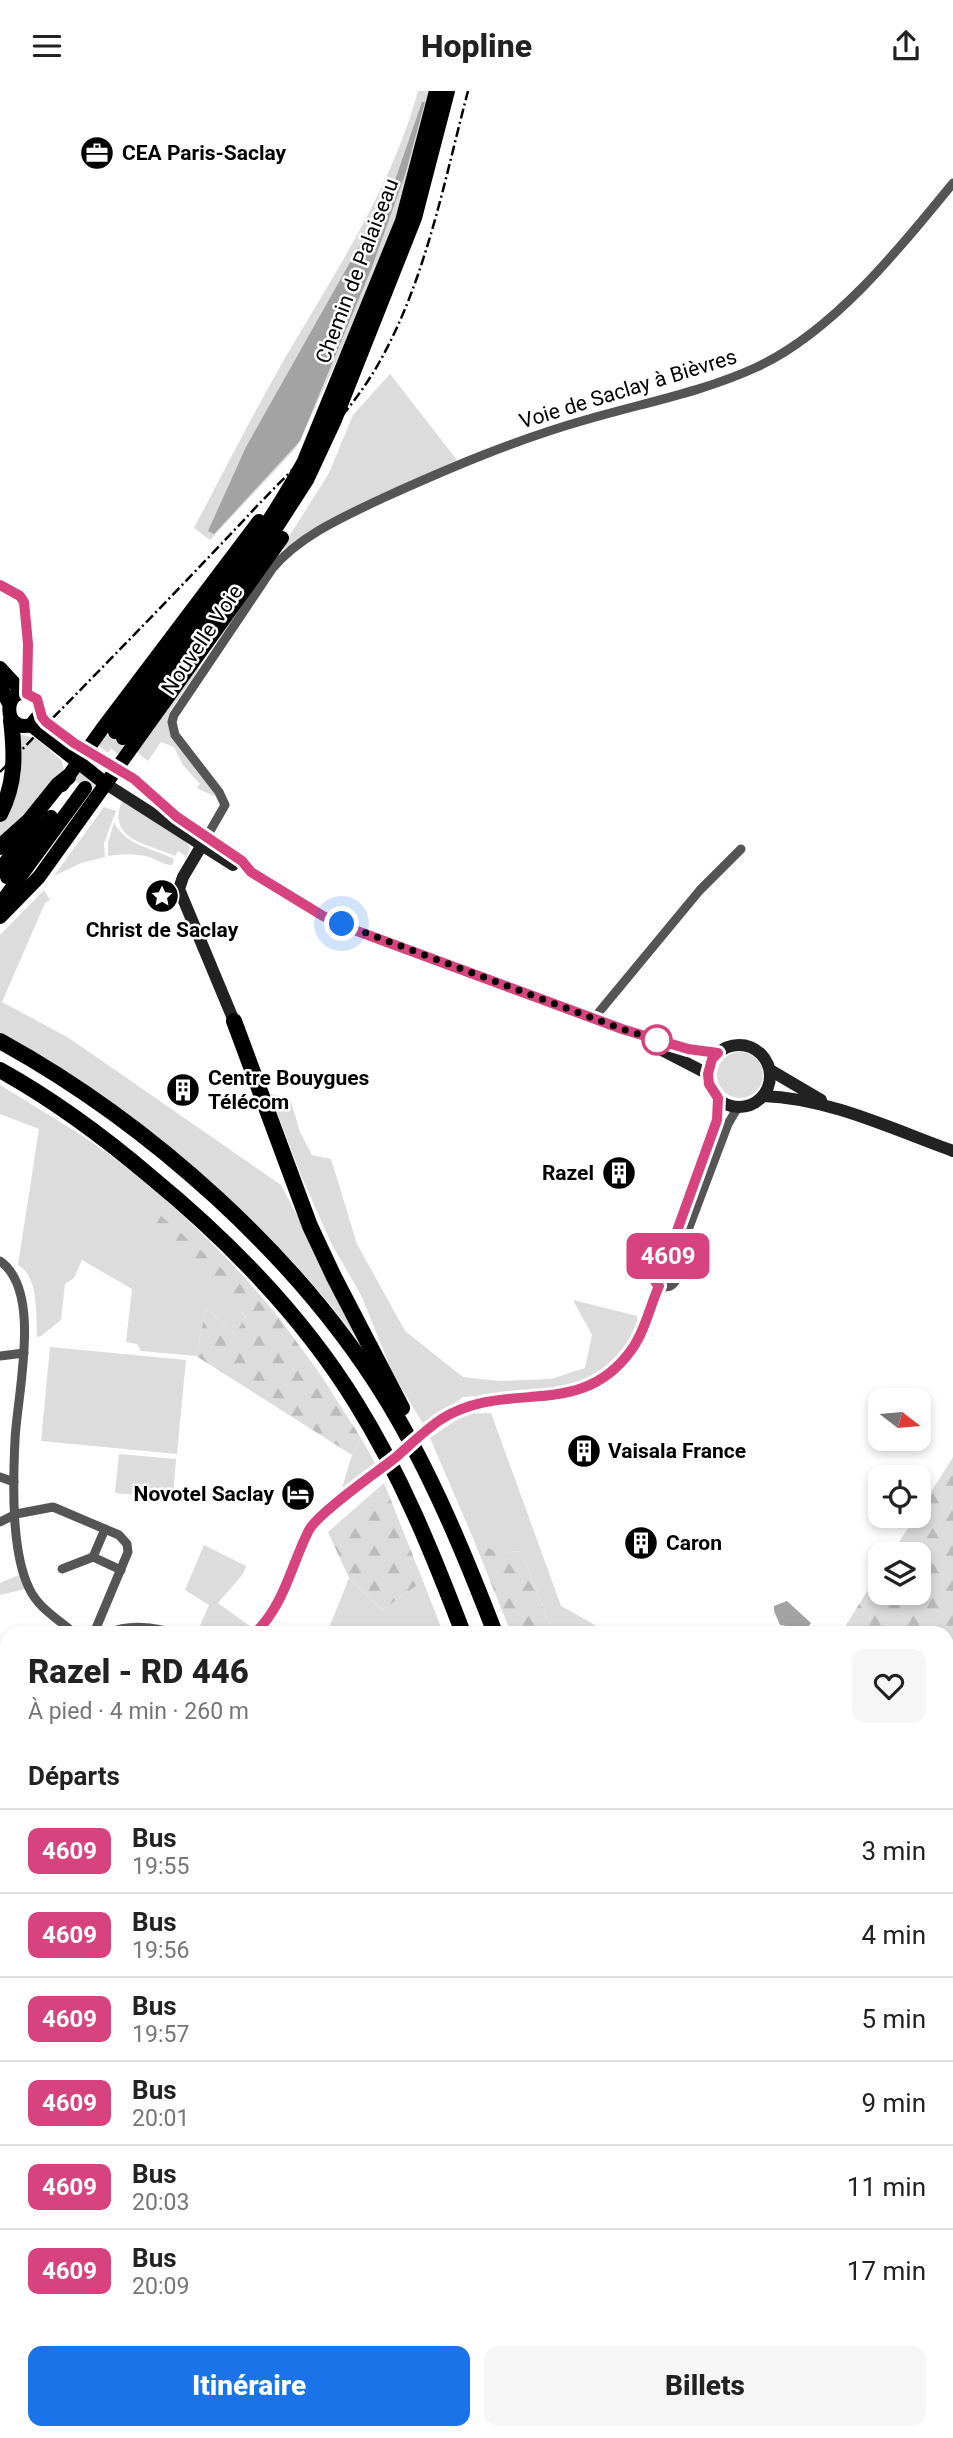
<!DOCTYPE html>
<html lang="fr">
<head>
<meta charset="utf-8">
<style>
	body { margin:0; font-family:Roboto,sans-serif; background:#f6f6f6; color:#222; height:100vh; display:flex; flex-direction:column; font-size:26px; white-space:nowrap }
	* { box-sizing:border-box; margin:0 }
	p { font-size:23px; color:#767676 }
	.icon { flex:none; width:38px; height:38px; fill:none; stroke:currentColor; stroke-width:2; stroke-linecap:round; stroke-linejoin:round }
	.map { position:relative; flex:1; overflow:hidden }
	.side { position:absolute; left:0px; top:1535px; width:954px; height:814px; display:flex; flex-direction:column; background:#fff; border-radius:21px 21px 0 0; box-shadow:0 4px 10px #0003 }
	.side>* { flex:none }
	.badge { padding:0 14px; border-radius:10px; font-size:24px; line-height:46px }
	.needle { width:46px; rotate:106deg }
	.controls { position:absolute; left:868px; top:1297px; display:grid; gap:14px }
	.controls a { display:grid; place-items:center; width:63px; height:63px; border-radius:14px; background:#fff; box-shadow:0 4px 10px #0003; font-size:35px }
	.you { position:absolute; width:35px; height:35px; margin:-18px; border:5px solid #fff; border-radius:50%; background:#1a73e8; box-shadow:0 0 0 10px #1a73e833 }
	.map>.badge { position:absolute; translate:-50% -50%; box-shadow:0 0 0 4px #fff }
	h2 { padding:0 28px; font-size:26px; line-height:63px }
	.round { display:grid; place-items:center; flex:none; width:74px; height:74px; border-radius:14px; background:#f6f6f6 }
	.headline { display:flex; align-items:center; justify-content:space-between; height:119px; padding:0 28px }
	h1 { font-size:33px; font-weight:800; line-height:52px }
	.cta { display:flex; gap:14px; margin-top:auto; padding:14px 28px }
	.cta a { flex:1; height:80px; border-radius:14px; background:#1a73e8; color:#fff; font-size:28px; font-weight:800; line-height:80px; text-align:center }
	.cta a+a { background:#f6f6f6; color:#222 }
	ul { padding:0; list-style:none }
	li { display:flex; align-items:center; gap:21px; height:84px; padding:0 28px; border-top:2px solid #e0e0e0 }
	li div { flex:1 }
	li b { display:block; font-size:26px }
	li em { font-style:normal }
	li .badge { min-width:77px; font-weight:700; text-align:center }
	header { display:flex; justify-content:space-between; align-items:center; height:91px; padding:0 28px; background:#fff; font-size:32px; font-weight:800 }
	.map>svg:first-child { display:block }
	.grass { fill:#dcdcdc }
	.forest { fill:url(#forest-firs) }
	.wetland { fill:url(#wetland-marsh) }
	.water { fill:#a3a3a3 }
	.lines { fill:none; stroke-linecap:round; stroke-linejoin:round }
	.stream { stroke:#a3a3a3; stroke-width:2.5 }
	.street-tunnel { stroke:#d9d9d9; stroke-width:9; stroke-dasharray:9 4.5; stroke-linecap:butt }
	.primary-tunnel { stroke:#d9d9d9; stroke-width:14; stroke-dasharray:14 7; stroke-linecap:butt }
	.street { stroke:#555; stroke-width:9 }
	.secondary { stroke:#222; stroke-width:12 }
	.primary { stroke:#000; stroke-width:14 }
	.highway { stroke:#000; stroke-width:16 }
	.rail { stroke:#000; stroke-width:2.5; stroke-dasharray:10 3.5 2 3.5; stroke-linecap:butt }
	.line-casing { stroke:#fff; stroke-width:16 }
	.line { stroke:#d7437e; stroke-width:10 }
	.walk { stroke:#000; stroke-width:7; stroke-dasharray:0 12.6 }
	.stop-dot { fill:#fff; stroke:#d7437e; stroke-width:3.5 }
	.labels { text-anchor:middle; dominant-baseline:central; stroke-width:5; stroke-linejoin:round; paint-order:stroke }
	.poi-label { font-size:21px; font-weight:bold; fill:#000; stroke:#fff; text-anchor:start }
	.street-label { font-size:21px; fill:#000; stroke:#fff }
</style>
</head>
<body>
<header><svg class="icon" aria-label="menu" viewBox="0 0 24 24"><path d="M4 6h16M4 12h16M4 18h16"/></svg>Hopline<svg class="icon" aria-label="share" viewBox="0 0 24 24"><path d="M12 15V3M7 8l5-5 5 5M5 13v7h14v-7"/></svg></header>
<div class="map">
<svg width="953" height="2347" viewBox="0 0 953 2347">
	<defs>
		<pattern id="forest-firs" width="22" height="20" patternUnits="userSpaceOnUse" patternTransform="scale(1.75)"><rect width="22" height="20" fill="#dcdcdc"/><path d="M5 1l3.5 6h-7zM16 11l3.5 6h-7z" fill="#bbb"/></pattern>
		<pattern id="wetland-marsh" width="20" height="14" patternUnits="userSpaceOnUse" patternTransform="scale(1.75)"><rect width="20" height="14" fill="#dcdcdc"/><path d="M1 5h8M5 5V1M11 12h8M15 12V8" fill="none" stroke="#bbb"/></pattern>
	</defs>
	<rect width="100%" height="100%" fill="#fff"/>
	<g class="grass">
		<path d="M418 0H430L394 134 361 218 296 357 210 449 194 437C224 380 253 323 285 267 335 182 392 96 418 0Z"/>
		<polygon points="390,283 457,369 326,433 280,460 329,382 353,324"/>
		<polygon points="194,575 199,578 170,620 169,638 217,705 216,706 197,697 200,693 183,674 174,656 161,651 148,670 134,659"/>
		<polygon points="17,643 36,647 62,670 64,679 34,719 0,748 0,729"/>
		<path d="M122 710 183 747 190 756 187 766 178 760 175 765C149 753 106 749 122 710Z"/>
		<polygon points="104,716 116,720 104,752 105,766 81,772 54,785"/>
		<path d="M114 731C127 756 151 756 174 768L172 774C164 774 158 769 149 766 135 762 122 763 108 765V752Z"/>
		<path d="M44 799 50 809 45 812 2 911 69 947 281 1094 337 1200 366 1261C306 1174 227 1106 144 1041 98 1005 52 968 0 941V844Z"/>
		<circle cx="740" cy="984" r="23"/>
		<path d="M0 994C40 1019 81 1042 118 1070 178 1116 233 1170 280 1228L153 1119 246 1227 236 1244 206 1217 196 1265 141 1260 137 1253 126 1251 132 1198 82 1169 74 1187 65 1193 61 1229 41 1245 37 1246C36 1225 39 1185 18 1174L39 1038 0 1023Z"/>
		<polygon points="270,1003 290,1007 300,1041 312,1064 331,1068 357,1153 405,1240 463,1286 499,1290 551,1288 585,1277 592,1244 573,1209 637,1225 637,1236 624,1260 601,1282 576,1294 546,1300 463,1306 425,1336 393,1283 361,1204 331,1152 300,1082"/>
		<polygon points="50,1256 186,1269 177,1363 41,1350"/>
		<polygon points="491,1322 561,1515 595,1534 599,1542 553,1542 521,1460 501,1462 490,1460 473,1447 430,1347 465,1323"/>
		<polygon points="361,1347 377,1376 338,1410 352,1364"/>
		<polygon points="119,1363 176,1368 173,1407 115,1402"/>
		<path d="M204 1454 246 1475 243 1483 218 1512 251 1536C238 1547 214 1542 199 1537L209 1514 185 1499Z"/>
		<polygon points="19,1484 25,1498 0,1504 0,1492"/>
		<polygon points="349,1487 382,1519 423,1490 442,1539 436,1542 327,1542"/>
		<polygon points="947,1683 953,1693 953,1755 947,1755"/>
		<polygon points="7,1907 7,1998 0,2006 0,1913"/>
		<polygon points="0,2210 7,2228 7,2312 0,2314"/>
	</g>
	<g class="forest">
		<polygon points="153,1118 280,1228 320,1283 361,1347 352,1364 196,1265 206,1217 235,1243 246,1226 190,1173 146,1123"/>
		<polygon points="953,1366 953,1577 947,1580 947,1542 841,1542 880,1480 880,1502 919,1502 919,1463 891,1463 916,1425 919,1424 919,1420"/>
		<polygon points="384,1392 423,1490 382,1519 349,1487 328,1441"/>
		<path d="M473 1447C495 1461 494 1463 521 1460L553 1542H511Z"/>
		<polygon points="947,1755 953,1755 953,1906 947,1913"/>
		<polygon points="947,2229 953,2233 953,2343 947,2338"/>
	</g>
	<g class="wetland">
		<polygon points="953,1906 953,1967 949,1967 953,1972 953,1995 947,2006 947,1913"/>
		<polygon points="947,2058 953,2067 953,2233 947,2229"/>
	</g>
	<g class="water">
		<polygon points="422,11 425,11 405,84 372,176 300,350 214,443 208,440 246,356 393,95"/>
		<polygon points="787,1510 811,1532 807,1538 780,1534 774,1520 774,1515"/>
		<polygon points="953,1995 953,2067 947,2058 947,2029 950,2019 947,2017 947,2006"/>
	</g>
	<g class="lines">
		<g class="stream">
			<polyline points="947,1748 953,1748"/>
			<polyline points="0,2308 7,2306"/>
		</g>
		<polyline class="street-tunnel" points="375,1382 428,1338"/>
		<g class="primary-tunnel">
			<polyline points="77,691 115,641"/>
			<polyline points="88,693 123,647"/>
		</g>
		<g class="street">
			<path d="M206 747 225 714 219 701 175 644 172 631 174 624 272 478C299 445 345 425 383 407 449 377 515 349 585 329 643 312 703 301 757 276 833 241 901 156 953 92"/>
			<polyline points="594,927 700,799 741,758"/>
			<path d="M0 1170C43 1200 17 1303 15 1349 13 1391 11 1460 29 1497 38 1517 58 1528 74 1542"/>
			<circle cx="665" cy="1184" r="12"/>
			<polyline points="665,1173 714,1040 717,1008"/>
			<polyline points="674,1176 728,1033 738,1016"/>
			<polyline points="0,1265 24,1262"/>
			<path d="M428 1338 462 1316 472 1313C531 1300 599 1317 635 1255 645 1237 650 1214 659 1195"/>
			<polyline points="0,1386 14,1391"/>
			<polyline points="0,1431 16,1423 53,1416 119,1444 127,1453 128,1461 94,1542"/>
			<polyline points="105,1438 93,1466 121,1479"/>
			<polyline points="62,1478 93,1466"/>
			<path d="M109 1542C130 1532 155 1537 177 1542"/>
			<polyline points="255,1542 277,1516 313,1433 375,1382"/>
			<polyline points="0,1563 7,1560"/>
			<polyline points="0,1592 7,1608"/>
			<polyline points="0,1622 7,1614"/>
			<polyline points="0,1657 7,1650"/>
			<polyline points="0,1717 7,1730"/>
			<polyline points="0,1783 7,1788"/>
			<polyline points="0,1806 7,1799"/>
			<polyline points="522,2342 533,2347"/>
		</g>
		<g class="secondary">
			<polyline points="117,677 143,695 177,726 242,770 251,781 307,816 357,840 622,938 688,958 717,962"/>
			<polyline points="106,693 233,774"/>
			<polyline points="206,747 183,786 179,798 234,930"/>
			<polyline points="650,953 708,983"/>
			<circle cx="739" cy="985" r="31"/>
			<polyline points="770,979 821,1009"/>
			<path d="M763 1005C828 1007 892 1038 953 1060"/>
		</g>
		<g class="primary">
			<polyline points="0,577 23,602"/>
			<polyline points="0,594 8,611"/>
			<path d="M40 620C47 642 97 665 117 677"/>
			<path d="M31 634 39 624C40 617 40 609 32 605 4 589 0 643 31 634L106 693"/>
			<path d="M115 641C180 553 251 467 304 370L402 130 436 0"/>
			<polyline points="123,647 260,462 307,389 335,329 415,127 448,0"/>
			<polyline points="62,694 102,638 259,430"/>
			<polyline points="0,779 35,730"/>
			<polyline points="7,786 51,726"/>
			<polyline points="0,813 85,697"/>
			<polyline points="0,826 39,786 282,447"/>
		</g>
		<g class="highway">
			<path d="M0 723C16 692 15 663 11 629"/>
			<polyline points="0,756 29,730 58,694 68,686"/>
			<polyline points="234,930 310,1135 334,1186 402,1317"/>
			<path d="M0 950C149 1032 300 1166 388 1311 431 1382 465 1464 495 1542"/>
			<path d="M0 979C54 1009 104 1046 151 1086 230 1151 302 1224 356 1312 401 1384 433 1463 463 1542"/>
			<polyline points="765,2342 767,2347"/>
			<polyline points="799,2342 801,2347"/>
		</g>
		<path class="rail" d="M0 681C86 593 173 505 257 415 300 370 349 326 380 270 426 188 444 91 468 0"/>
	</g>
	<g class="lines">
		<g class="line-casing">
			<path id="line" d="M0 494 20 505 24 511 28 553 27 603 37 608 42 626 46 631 74 652 134 688 177 726 242 770 251 781 323 825 357 840 622 938 688 958 718 962 712 968 708 983 709 993 718 1007 717 1029 665 1173 659 1174C652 1181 652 1189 659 1195 650 1215 645 1240 632 1258 580 1332 506 1286 440 1329 424 1340 410 1354 395 1367 377 1381 318 1422 309 1439 291 1474 285 1513 255 1542"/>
		</g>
		<use href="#line" class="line"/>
		<polyline class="walk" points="342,833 622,938 657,949"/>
	</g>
	<defs>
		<g id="office-disc" transform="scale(1.75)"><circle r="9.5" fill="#000" stroke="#fff"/><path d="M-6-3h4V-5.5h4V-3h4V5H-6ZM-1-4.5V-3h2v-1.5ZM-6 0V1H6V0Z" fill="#fff"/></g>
		<g id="sight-disc" transform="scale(1.75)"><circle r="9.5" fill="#000" stroke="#fff"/><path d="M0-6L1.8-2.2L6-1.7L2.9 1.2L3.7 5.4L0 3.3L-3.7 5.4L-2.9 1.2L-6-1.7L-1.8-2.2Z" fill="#fff"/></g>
		<g id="building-disc" transform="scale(1.75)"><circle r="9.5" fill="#000" stroke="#fff"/><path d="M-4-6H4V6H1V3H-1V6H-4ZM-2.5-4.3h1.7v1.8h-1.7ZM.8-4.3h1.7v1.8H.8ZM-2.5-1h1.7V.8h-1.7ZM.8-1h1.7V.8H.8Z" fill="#fff"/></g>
		<g id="hotel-disc" transform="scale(1.75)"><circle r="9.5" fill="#000" stroke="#fff"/><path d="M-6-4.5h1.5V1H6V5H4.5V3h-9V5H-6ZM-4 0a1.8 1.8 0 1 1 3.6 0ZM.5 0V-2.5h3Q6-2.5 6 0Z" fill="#fff"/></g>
	</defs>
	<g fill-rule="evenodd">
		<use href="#office-disc" x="97" y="62"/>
		<use href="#sight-disc" x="162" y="805"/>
		<use href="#building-disc" x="183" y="999"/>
		<use href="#building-disc" x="619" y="1082"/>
		<use href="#building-disc" x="584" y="1360"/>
		<use href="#hotel-disc" x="298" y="1403"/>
		<use href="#building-disc" x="641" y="1452"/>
	</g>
	<circle class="stop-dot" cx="657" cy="949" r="14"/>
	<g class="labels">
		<g class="poi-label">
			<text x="122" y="62">CEA Paris-Saclay</text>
			<text x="162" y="839" text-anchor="middle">Christ de Saclay</text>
			<text x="208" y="987">Centre Bouygues<tspan x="208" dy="24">Télécom</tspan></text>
			<text x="594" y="1082" text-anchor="end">Razel</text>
			<text x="608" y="1360">Vaisala France</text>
			<text x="274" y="1403" text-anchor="end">Novotel Saclay</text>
			<text x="666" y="1452">Caron</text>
		</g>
		<g class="street-label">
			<text transform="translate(357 180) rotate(-69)">Chemin de Palaiseau</text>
			<text transform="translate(628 298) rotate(-17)">Voie de Saclay à Bièvres</text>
			<text transform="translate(202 549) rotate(-56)">Nouvelle Voie</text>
		</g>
	</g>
</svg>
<div class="controls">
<a><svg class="needle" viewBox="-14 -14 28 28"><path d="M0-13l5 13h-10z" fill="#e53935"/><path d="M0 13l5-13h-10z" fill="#767676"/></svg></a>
<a><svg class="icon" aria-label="locate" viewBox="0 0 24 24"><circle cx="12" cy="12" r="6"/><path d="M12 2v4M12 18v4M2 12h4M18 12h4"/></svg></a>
<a><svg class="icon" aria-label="layers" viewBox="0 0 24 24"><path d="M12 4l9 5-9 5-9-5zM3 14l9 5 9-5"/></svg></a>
</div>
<div class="you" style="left:342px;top:833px"></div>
<b class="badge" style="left:668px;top:1165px;background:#d7437e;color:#fff">4609</b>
<section class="side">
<div class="headline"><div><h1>Razel - RD 446</h1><p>À pied · 4 min · 260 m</p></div><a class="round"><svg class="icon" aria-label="heart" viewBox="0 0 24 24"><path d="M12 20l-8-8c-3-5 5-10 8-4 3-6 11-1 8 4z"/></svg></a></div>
<h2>Départs</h2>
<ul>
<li><span class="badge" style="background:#d7437e;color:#fff">4609</span><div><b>Bus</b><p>19:55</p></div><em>3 min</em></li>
<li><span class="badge" style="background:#d7437e;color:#fff">4609</span><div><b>Bus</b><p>19:56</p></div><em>4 min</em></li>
<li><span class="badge" style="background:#d7437e;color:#fff">4609</span><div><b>Bus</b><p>19:57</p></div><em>5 min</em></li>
<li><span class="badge" style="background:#d7437e;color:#fff">4609</span><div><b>Bus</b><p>20:01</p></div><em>9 min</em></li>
<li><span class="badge" style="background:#d7437e;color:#fff">4609</span><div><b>Bus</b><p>20:03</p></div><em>11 min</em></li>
<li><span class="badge" style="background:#d7437e;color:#fff">4609</span><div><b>Bus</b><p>20:09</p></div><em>17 min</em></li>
</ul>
<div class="cta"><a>Itinéraire</a><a>Billets</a></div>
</section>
</div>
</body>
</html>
